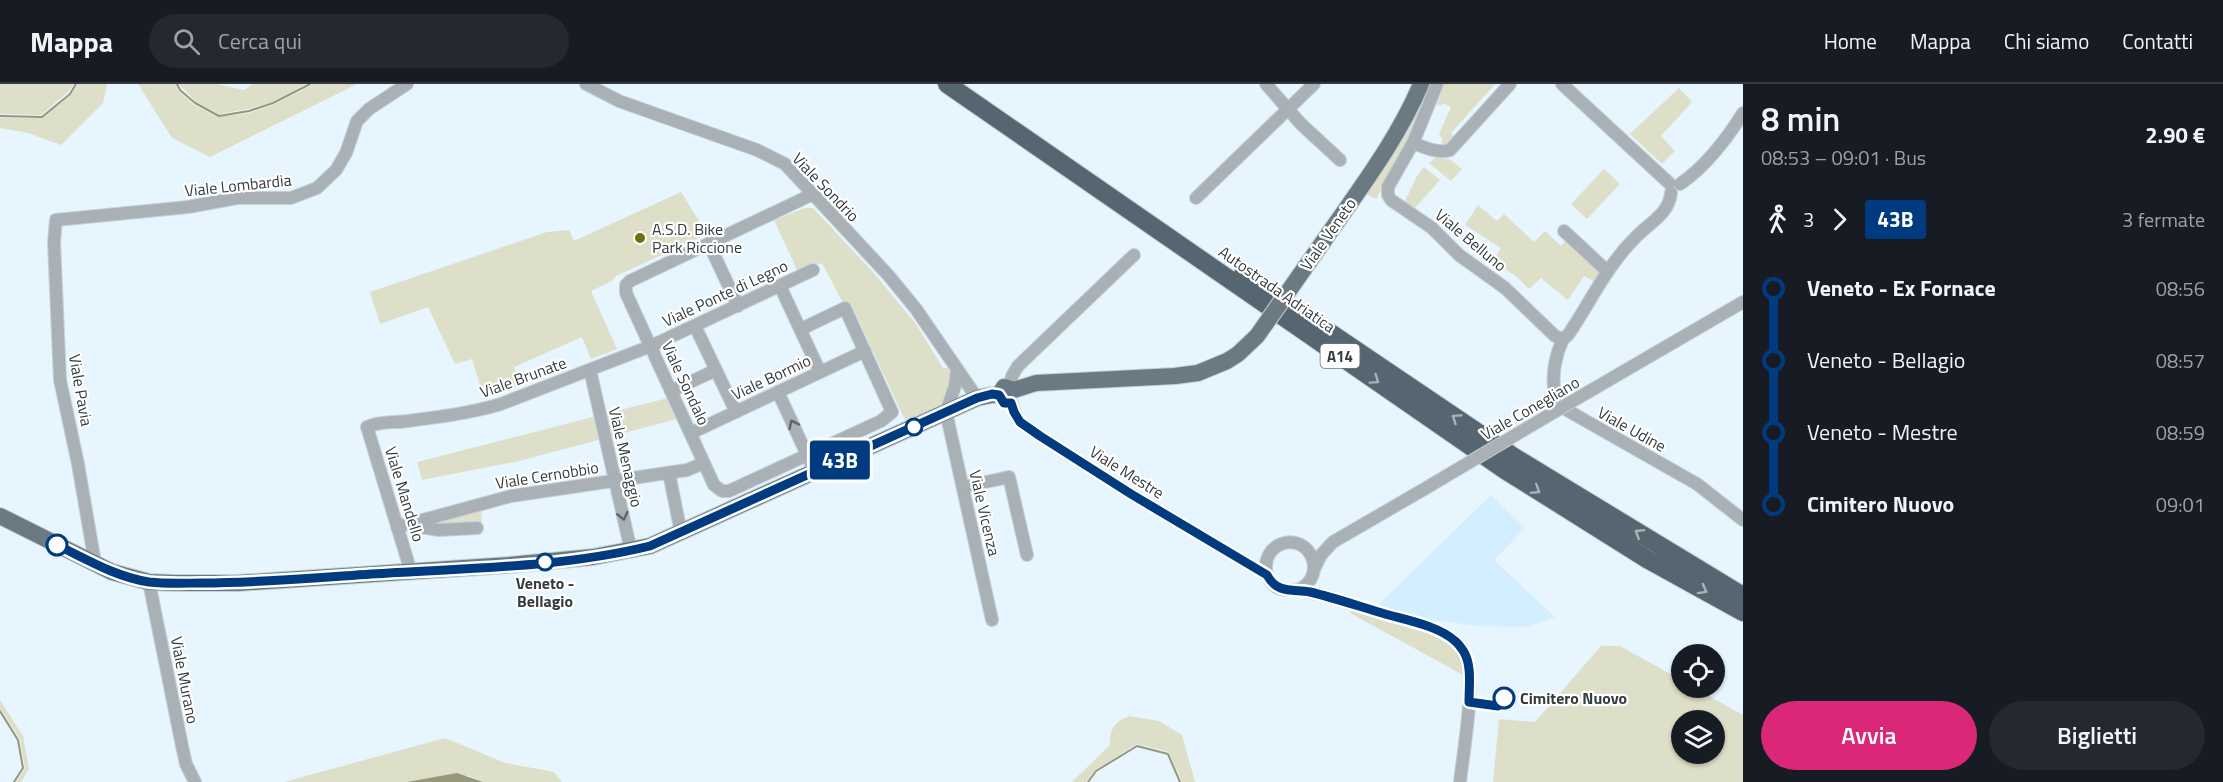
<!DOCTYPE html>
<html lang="it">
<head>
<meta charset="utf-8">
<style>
	body { margin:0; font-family:"Titillium Web",sans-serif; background:#242831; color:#f1f3f6; height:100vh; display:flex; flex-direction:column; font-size:22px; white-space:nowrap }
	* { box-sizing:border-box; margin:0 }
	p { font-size:20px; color:#9ea1a6 }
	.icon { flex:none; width:33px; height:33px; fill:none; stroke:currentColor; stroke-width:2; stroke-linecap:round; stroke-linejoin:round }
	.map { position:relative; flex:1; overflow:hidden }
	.panel { display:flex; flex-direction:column; background:#171b24; width:480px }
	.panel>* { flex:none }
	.badge { padding:0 12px; border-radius:4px; font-size:21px; line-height:39px }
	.fabs { position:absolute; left:1671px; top:560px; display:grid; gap:12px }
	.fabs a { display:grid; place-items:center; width:54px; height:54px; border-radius:50%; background:#171b24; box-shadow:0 2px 4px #0004; font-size:30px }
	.map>.badge { position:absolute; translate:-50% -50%; box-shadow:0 0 0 3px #fff }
	.legs { display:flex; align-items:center; gap:9px; height:66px; padding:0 18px; font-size:20px }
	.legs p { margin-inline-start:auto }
	.headline { display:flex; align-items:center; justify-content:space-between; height:102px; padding:0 18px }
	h1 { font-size:33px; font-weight:600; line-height:45px }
	.button { display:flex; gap:12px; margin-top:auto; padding:12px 18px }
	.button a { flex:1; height:69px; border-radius:36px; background:#db2777; color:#fff; font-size:24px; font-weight:600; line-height:69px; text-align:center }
	.button a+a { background:#242831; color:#f1f3f6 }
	ul { padding:0 18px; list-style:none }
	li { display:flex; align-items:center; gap:21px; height:72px; font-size:22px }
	li i { display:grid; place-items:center; width:9px; height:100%; margin:0 8px; background:currentColor }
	li i::after { content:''; width:15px; height:15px; margin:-8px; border:4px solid; border-radius:50%; background:#171b24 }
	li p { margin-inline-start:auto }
	li:first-child i { background:linear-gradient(#0000 50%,currentColor 0) }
	li:last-child i { background:linear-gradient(currentColor 50%,#0000 0) }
	header { display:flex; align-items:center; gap:36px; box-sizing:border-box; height:84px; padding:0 30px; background:#171b24; border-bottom:2px solid #363941 }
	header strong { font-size:28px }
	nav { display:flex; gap:33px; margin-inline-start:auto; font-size:21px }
	.search { width:420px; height:54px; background:#242831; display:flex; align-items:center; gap:15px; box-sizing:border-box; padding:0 21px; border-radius:33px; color:#9ea1a6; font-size:22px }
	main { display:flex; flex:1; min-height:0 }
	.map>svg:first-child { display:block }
	.built { fill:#d3eefe }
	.green { fill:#dedfc8; fill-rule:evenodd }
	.water { fill:#96977b }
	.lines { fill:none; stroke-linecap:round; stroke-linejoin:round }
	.stream { stroke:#96977b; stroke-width:2 }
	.minor-casing { stroke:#c2d0d8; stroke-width:14 }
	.major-casing { stroke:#c2d0d8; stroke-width:18 }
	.highway-casing { stroke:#c2d0d8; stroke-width:20 }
	.minor { stroke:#a9b1b6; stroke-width:12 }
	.major { stroke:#6b7a82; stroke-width:16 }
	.highway { stroke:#556670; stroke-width:18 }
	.minor-bridge-casing { stroke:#c2d0d8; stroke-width:14; stroke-linecap:butt }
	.major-bridge-casing { stroke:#c2d0d8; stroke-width:18; stroke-linecap:butt }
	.minor-bridge { stroke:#a9b1b6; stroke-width:12 }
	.major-bridge { stroke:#6b7a82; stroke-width:16 }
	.oneway { stroke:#aab2b8 }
	.oneway2 { stroke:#5d6569 }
	.line-1-casing { stroke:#fff; stroke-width:14 }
	.line-1 { stroke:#003b80; stroke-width:9 }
	.poi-dot { fill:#706f11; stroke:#fff; stroke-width:2 }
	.stop-1-dot { fill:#fff; stroke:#003b80; stroke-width:3 }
	.labels { text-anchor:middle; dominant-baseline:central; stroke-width:4.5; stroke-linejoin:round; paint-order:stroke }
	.shield { fill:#fff; stroke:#717679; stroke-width:1.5 }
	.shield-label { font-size:15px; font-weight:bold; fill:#343c40 }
	.street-label { font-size:16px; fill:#343c40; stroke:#fff }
	.poi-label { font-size:16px; fill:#343c40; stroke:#fff; text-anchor:start }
	.stop-label { font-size:16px; font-weight:bold; fill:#343c40; stroke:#fff }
</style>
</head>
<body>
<header>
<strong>Mappa</strong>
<div class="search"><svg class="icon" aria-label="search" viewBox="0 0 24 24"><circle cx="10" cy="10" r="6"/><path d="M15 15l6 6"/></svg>Cerca qui</div>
<nav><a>Home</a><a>Mappa</a><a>Chi siamo</a><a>Contatti</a></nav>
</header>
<main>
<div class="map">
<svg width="1743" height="698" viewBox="0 0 1743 698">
	<rect width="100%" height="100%" fill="#e6f5fe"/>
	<polygon class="built" points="1491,411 1525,444 1494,476 1555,533 1526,543 1479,542 1433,536 1376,523"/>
	<g class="green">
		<polygon points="0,0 74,0 68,8 41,31 0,30"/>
		<polygon points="78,0 107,0 103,19 61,61 28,49 0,44 0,34 42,34 71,11"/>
		<polygon points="138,0 175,0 179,7 194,21 218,33 249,29 273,21 314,0 357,0 210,73 172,54"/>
		<polygon points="179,0 217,0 244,6 253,0 306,0 272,18 248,25 219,30 196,18"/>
		<polygon points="1426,0 1433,0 1404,68 1376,115 1365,109"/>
		<polygon points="1443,0 1495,0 1451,49 1453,52 1446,60 1442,60 1442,54 1439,50 1451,23 1443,19 1441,22 1437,21"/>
		<polygon points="1679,4 1692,18 1661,52 1675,67 1662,80 1630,50"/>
		<polygon points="1436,73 1451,76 1462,85 1451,97 1429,79"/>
		<polygon points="1424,83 1440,96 1414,125 1405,117 1417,92"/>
		<polygon points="1604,85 1620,100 1587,135 1571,120"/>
		<polygon points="681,108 707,150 616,192 612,197 591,207 617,265 591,275 582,253 514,283 521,301 484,315 472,275 455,280 428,223 380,240 370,208 547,148 569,146 574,157"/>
		<polygon points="1478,121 1497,137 1504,130 1534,158 1545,147 1561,162 1567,155 1601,189 1595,198 1584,192 1568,216 1541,194 1529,205 1517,193 1493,177 1501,164 1465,141"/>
		<path d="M805 124H813L872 187 916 240 943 284H948C952 292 952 294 950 303 943 327 928 329 907 340L851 220 843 219 822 179 798 188 774 136Z"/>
		<polygon points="668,314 677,335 609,353 604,330"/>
		<polygon points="597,332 602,355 519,377 422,396 417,378"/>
		<polygon points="481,425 482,439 436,439"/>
		<path d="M1353 527C1383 534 1470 547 1463 591L1350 529Z"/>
		<path d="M1601 562H1620L1681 596 1682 603H1693L1743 631V698H1493L1499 635 1535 638ZM1682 636H1714V669H1682Z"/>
		<polygon points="0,616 23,652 29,685 21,698 16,698 25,685 20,655 0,624"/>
		<path d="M1129 632 1159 637 1182 651 1195 698H1182L1169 668 1137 660 1095 686 1086 698H1072L1110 661C1110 645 1114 638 1129 632Z"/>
		<polygon points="445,654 505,679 554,688 562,698 483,698 469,692 407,698 284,698"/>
	</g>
	<polygon class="water" points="457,689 483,698 407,698"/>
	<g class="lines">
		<g class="stream">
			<polyline points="177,0 180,6 195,19 219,32 249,27 273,19 310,0"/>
			<polyline points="0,32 42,33 70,10 76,0"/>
			<polyline points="0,627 18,656 23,684 14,698"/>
			<polyline points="1088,698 1096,687 1137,662 1168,670 1180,698"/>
		</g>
		<g class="minor-casing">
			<g id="minor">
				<polyline points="586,0 619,17 757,66 785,80 889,192 916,225 977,314"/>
				<polyline points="1266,0 1301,40 1340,76"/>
				<path d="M1437 0 1413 59 1388 103V111L1391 116 1432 144 1459 171 1505 204 1555 252 1563 255 1568 251C1590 219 1606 183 1634 155 1647 140 1669 131 1671 109"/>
				<polyline points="1562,0 1669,99"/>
				<path d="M1413 59C1424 63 1438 70 1450 66L1510 0"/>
				<path d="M1680 100C1704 84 1727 55 1743 29"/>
				<polyline points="1196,114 1314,0"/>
				<polyline points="1564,147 1607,187"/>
				<polyline points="709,160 738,222"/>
				<polyline points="780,202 820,288"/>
				<polyline points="695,242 736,328"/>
				<polyline points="801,245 845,224 892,328 881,337 729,407 722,407 714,401 626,209 626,201 630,197 811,111"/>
				<path d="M1563 255C1556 270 1551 291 1555 308 1557 314 1562 320 1565 325L1697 400 1743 436"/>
				<polyline points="590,286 631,467"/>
				<polyline points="957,286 955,302 946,328 992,536"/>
				<polyline points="1009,303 1012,292 1018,282 1134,171"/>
				<polyline points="671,307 716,286"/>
				<polyline points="778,308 815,388"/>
				<polyline points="1571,318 1743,218"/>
				<polyline points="1012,319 1014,328 1020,338 1040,352 1131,410 1267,491"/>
				<polyline points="691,349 865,267"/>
				<polyline points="669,389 681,449"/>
				<polyline points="963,403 1009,393 1027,471"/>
				<polyline points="414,439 415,442 439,446 477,444"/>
				<polyline points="397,443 511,412 687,386 704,379"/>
				<polyline points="95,479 78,380 60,296 54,158 56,136 188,123 237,114 291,114 317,104 336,86 346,69 357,37 369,25 407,0"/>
				<polyline points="1314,485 1321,471 1333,458 1426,404"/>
				<path d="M411 488 367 343C380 337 394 339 408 337 439 333 471 329 501 320L651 262 813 186"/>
				<polyline points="149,498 182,662 186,680 195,698"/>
				<path d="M1298 506C1329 492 1310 449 1281 460 1262 468 1261 494 1278 504 1286 508 1292 505 1300 506 1306 507 1312 509 1318 510 1336 514 1353 521 1370 526 1394 533 1436 540 1455 557 1458 559 1462 564 1463 568 1478 592 1463 668 1460 698"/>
			</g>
		</g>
		<g class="major-casing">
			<g id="major">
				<path d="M1323 158C1358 107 1397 57 1421 0"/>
				<polyline points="999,311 1004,303 1014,306 1036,299 1175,292 1198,289 1227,277 1238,270 1257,252"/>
				<polyline points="0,432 112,488 149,498 175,499 238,499 509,481 593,473 650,462 977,314 992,311 999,311"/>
			</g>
		</g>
		<g class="highway-casing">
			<g id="highway">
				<polyline points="947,0 1505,386 1647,475 1743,528"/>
				<polyline points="1243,190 1514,373 1743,512"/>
			</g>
		</g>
		<use href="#minor" class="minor"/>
		<use href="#major" class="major"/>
		<use href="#highway" class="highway"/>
		<g class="minor-bridge-casing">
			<polyline id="minor-bridge" points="1426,404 1571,318"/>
		</g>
		<g class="major-bridge-casing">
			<polyline id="major-bridge" points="1257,252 1323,158"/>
		</g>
		<use href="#minor-bridge" class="minor-bridge"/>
		<use href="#major-bridge" class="major-bridge"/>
	</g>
	<defs><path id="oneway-chevron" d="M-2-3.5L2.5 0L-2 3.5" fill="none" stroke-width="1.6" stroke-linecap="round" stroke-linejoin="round" transform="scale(1.5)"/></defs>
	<g class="oneway">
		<use href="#oneway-chevron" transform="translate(1375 296) rotate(35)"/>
		<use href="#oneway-chevron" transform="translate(1456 334) rotate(-146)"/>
		<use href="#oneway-chevron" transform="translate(1536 406) rotate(32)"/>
		<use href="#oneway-chevron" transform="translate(1639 449) rotate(-148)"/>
		<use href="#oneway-chevron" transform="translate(1703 506) rotate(29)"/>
	</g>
	<g class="oneway2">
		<use href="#oneway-chevron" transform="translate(793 340) rotate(-115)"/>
		<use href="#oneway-chevron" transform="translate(623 432) rotate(77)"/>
	</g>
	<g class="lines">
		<g class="line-1-casing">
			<path id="line-1" d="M57 461C86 475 116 493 149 498 167 500 185 499 203 499 259 499 315 494 371 490 464 484 560 484 650 462L977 314 992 310 999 311 1004 319H1011L1014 328 1020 338 1040 352 1131 410 1267 491C1277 510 1293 505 1310 508 1335 514 1358 522 1382 529 1405 536 1437 541 1455 557 1458 559 1462 565 1464 568 1472 582 1469 602 1469 618L1498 622 1504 614"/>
		</g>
		<use href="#line-1" class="line-1"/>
	</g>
	<circle class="poi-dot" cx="640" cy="154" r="6"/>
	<g class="stop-1-dot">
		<circle cx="914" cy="343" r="8"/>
		<circle cx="57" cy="461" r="10"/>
		<circle cx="545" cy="478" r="8"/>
		<circle cx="1504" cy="614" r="10"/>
	</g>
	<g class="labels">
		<rect class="shield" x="1320.5" y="260" width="39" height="24" rx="4.5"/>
		<g class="shield-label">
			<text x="1340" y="272">A14</text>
		</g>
		<g class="street-label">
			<text transform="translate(238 101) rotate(-6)">Viale Lombardia</text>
			<text transform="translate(826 103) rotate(46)">Viale Sondrio</text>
			<text transform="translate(1328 150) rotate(-55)">Viale Veneto</text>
			<text transform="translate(1471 156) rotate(40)">Viale Belluno</text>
			<text transform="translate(1277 205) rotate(35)">Autostrada Adriatica</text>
			<text transform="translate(725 209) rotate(-25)">Viale Ponte di Legno</text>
			<text transform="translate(523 293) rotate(-20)">Viale Brunate</text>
			<text transform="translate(771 293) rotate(-25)">Viale Bormio</text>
			<text transform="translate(686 299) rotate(65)">Viale Sondalo</text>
			<text transform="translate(81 306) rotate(80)">Viale Pavia</text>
			<text transform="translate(1530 324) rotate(-30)">Viale Conegliano</text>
			<text transform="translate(1632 345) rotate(29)">Viale Udine</text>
			<text transform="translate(626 373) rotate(77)">Viale Menaggio</text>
			<text transform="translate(1127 388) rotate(32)">Viale Mestre</text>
			<text transform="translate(547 391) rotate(-9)">Viale Cernobbio</text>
			<text transform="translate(405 410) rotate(73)">Viale Mandello</text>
			<text transform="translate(985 429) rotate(77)">Viale Vicenza</text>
			<text transform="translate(185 596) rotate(79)">Viale Murano</text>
		</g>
		<g class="poi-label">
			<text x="652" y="145">A.S.D. Bike<tspan x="652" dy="18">Park Riccione</tspan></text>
		</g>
		<g class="stop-label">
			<text x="545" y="499">Veneto -<tspan x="545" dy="18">Bellagio</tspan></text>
			<text x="1520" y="614" text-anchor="start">Cimitero Nuovo</text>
		</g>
	</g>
</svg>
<div class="fabs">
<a><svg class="icon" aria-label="locate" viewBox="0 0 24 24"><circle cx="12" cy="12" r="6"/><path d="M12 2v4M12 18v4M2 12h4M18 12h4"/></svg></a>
<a><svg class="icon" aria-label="layers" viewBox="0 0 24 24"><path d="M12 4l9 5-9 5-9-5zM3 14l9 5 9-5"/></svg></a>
</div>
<b class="badge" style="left:840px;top:376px;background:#003b80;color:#fff">43B</b>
</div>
<section class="panel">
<div class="headline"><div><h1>8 min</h1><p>08:53 – 09:01 · Bus</p></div><b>2.90 €</b></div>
<div class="legs"><svg class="icon" aria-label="walk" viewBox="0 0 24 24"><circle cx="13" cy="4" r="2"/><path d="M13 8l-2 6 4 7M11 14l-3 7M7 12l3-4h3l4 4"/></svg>3<svg class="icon" aria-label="forward" viewBox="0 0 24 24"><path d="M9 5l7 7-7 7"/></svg><b class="badge" style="background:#003b80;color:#fff">43B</b><p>3 fermate</p></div>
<ul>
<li><i style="color:#003b80"></i><b>Veneto - Ex Fornace</b><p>08:56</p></li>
<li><i style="color:#003b80"></i><span>Veneto - Bellagio</span><p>08:57</p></li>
<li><i style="color:#003b80"></i><span>Veneto - Mestre</span><p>08:59</p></li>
<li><i style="color:#003b80"></i><b>Cimitero Nuovo</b><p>09:01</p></li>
</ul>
<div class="button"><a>Avvia</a><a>Biglietti</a></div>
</section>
</main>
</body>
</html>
